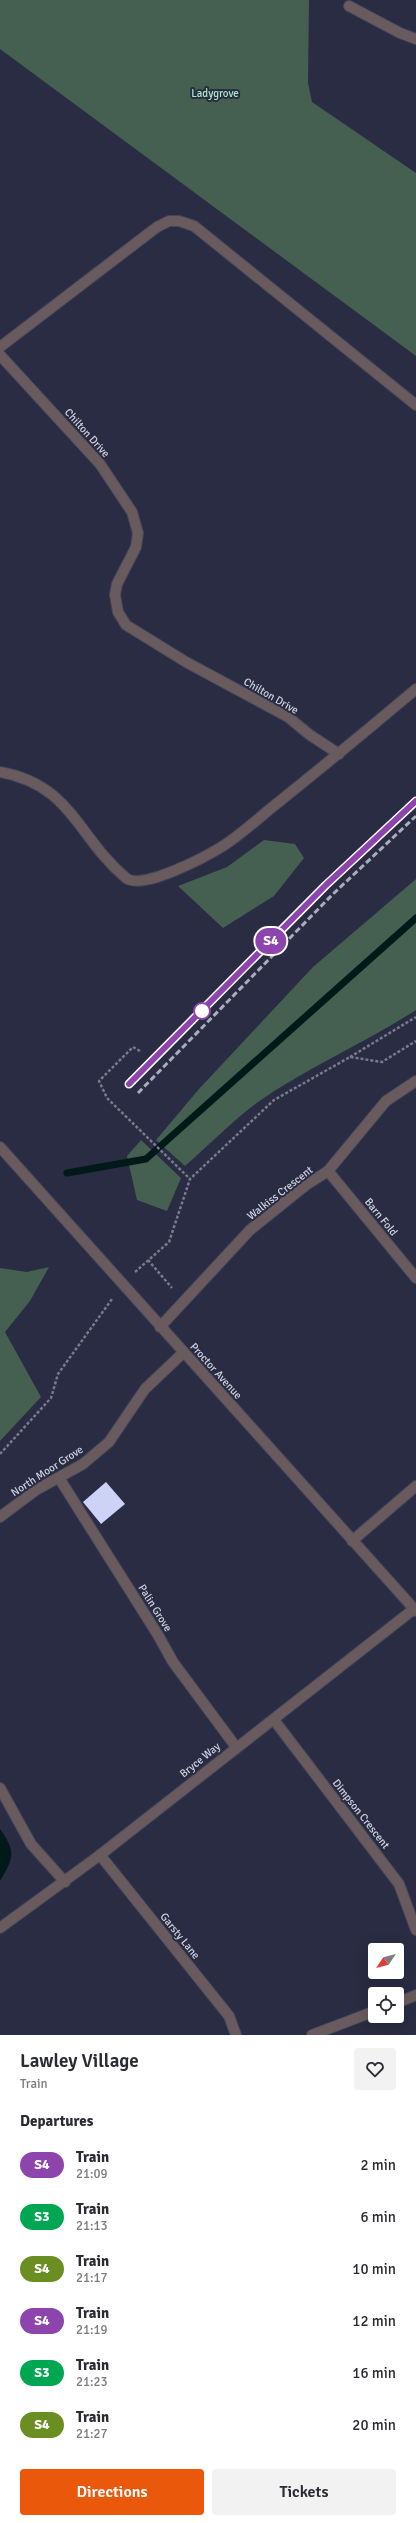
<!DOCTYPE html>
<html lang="en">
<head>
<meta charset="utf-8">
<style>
	body { margin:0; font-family:Signika,sans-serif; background:#f2f2f3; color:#2b2b33; height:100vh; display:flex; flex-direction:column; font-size:15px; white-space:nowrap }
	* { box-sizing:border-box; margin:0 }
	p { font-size:13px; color:#7c7c81 }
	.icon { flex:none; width:22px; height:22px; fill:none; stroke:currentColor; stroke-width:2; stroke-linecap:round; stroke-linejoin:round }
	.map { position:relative; height:2035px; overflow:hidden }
	.side { display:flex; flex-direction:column; background:#fff; flex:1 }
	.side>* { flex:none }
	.badge { padding:0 8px; border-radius:13px; font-size:14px; line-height:26px }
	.needle { width:26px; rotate:235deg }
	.fabs { position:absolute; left:368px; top:1943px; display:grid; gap:8px }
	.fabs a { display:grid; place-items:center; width:36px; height:36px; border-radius:4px; background:#fff; box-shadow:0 4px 16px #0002; font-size:20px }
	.map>.badge { position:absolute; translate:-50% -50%; box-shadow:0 0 0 2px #fff }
	h2 { padding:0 20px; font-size:15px; line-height:36px }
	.round { display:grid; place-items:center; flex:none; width:42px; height:42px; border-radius:4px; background:#f2f2f3 }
	.overview { display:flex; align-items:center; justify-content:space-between; height:68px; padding:0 20px }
	h1 { font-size:19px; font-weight:600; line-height:30px }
	.button { display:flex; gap:8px; margin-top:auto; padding:8px 20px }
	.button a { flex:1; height:46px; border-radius:4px; background:#ea580c; color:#fff; font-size:16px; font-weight:600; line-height:46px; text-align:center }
	.button a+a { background:#f2f2f3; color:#2b2b33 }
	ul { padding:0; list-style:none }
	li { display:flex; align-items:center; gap:12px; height:52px; padding:0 20px }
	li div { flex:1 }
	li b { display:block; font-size:15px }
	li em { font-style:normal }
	li .badge { min-width:44px; font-weight:700; text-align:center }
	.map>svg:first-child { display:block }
	.green { fill:#455f51 }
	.water { fill:#021919 }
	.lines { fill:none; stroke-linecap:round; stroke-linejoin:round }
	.stream { stroke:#021919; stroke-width:7 }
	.building { fill:#ccd3f7 }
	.lane-casing { stroke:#44475b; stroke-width:12 }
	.street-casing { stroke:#44475b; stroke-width:12 }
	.path { stroke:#787b8e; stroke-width:2.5; stroke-dasharray:3 2; stroke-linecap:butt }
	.lane { stroke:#695b5d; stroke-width:10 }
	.street { stroke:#695b5d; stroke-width:10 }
	.rail { stroke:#aaadbd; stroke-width:3; stroke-dasharray:6 3; stroke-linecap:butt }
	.line-casing { stroke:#fff; stroke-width:9 }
	.line { stroke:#8e44ad; stroke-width:6 }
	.stop-dot { fill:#fff; stroke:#8e44ad; stroke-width:2 }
	.labels { text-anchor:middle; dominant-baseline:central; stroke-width:4; stroke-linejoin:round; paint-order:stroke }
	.park-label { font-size:11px; fill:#aae9c7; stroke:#292c42 }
	.street-label { font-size:11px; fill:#cfd2e1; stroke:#292c42 }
</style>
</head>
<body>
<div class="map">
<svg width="416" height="2035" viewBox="0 0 416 2035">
	<rect width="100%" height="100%" fill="#292c42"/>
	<g class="green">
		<polygon points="0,0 309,0 308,83 312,102 416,173 416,356 0,49"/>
		<polygon points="264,840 295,844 304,858 274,896 223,928 178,886 227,867"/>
		<path d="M416 879V1010C365 1043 308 1067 258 1102 232 1121 209 1145 185 1166L156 1140 199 1089 313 967Z"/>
		<polygon points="141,1140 181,1178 167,1211 137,1200 127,1156"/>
		<polygon points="49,1267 30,1301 5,1332 41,1397 0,1441 0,1268 27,1272"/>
	</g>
	<path class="water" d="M0 1829C16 1852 14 1857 0 1881Z"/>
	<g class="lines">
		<polyline class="stream" points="67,1173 146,1159 416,918"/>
	</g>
	<polygon class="building" points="106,1482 125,1504 101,1524 83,1502"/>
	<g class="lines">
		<g class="lane-casing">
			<polyline id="lane" points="349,6 400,33 416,39"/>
		</g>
		<g class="street-casing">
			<g id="street">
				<polyline points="0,347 157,227 169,221 179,221 194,226 416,405"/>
				<polyline points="0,355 100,464 132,512 138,533 136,547 117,584 115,595 118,612 126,625 186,662 288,717 310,735 339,754"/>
				<path d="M0 772C72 785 77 837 126 878 142 891 207 856 223 846 243 833 262 815 280 801 326 764 371 727 416 689"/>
				<polyline points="0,1147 416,1611"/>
				<polyline points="328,1171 416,1278"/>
				<polyline points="160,1327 250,1230 306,1185 328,1171 386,1101 416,1081"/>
				<polyline points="59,1478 158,1635 173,1662 236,1747"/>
				<polyline points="0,1517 36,1490 83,1464 109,1442 145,1389 184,1352"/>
				<polyline points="352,1541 416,1486"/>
				<polyline points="274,1720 399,1884 416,1930"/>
				<polyline points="0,1788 31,1844 65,1882"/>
				<polyline points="100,1855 229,2016 236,2035"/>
				<polyline points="0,1928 100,1855 414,1609"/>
				<polyline points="397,2003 416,1995"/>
				<polyline points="312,2035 375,2011"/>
			</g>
		</g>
		<g class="path">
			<polyline points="140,1051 133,1047 99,1081 107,1098 190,1179"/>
			<polyline points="350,1057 416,1017"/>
			<polyline points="148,1260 172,1288"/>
			<polyline points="135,1272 169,1242 190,1179 274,1100 350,1057 382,1062 416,1041"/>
			<polyline points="0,1454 51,1398 58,1374 112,1299"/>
		</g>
		<use href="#lane" class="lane"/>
		<use href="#street" class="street"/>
		<g class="rail">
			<polyline points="129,1084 326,885 416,801"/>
			<polyline points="138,1093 333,894 416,816"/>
		</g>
	</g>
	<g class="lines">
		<g class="line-casing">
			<polyline id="line" points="129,1084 326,885 416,801"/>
		</g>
		<use href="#line" class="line"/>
	</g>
	<circle class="stop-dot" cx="202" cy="1011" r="8"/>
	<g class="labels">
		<g class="park-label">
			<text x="215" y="93">Ladygrove</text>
		</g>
		<g class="street-label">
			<text transform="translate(87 433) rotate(48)">Chilton Drive</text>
			<text transform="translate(271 696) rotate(30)">Chilton Drive</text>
			<text transform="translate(280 1193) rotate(-38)">Walkiss Crescent</text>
			<text transform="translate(381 1217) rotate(51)">Barn Fold</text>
			<text transform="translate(216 1371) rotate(48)">Proctor Avenue</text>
			<text transform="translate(47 1471) rotate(-33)">North Moor Grove</text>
			<text transform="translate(155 1608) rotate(58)">Palin Grove</text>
			<text transform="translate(200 1760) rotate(-39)">Bryce Way</text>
			<text transform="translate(361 1814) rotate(52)">Dimpson Crescent</text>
			<text transform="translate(180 1936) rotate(51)">Garsty Lane</text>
		</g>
	</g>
</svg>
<div class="fabs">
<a><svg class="needle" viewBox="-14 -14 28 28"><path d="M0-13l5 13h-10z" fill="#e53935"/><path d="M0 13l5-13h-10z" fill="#7c7c81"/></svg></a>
<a><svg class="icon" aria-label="locate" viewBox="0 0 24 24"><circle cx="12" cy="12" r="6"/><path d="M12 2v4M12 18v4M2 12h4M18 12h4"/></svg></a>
</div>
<b class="badge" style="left:271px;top:941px;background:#8e44ad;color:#fff">S4</b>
</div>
<section class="side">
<div class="overview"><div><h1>Lawley Village</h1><p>Train</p></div><a class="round"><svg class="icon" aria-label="heart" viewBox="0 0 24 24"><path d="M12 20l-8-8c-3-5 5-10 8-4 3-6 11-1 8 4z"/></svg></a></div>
<h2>Departures</h2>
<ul>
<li><span class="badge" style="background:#8e44ad;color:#fff">S4</span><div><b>Train</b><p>21:09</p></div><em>2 min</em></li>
<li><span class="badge" style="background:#00a651;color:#fff">S3</span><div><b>Train</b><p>21:13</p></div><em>6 min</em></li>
<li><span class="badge" style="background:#6b8e23;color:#fff">S4</span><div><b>Train</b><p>21:17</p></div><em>10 min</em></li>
<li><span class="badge" style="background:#8e44ad;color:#fff">S4</span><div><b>Train</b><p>21:19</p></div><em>12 min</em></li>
<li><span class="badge" style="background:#00a651;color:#fff">S3</span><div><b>Train</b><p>21:23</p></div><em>16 min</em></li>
<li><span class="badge" style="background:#6b8e23;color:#fff">S4</span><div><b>Train</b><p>21:27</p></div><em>20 min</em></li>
</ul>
<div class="button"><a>Directions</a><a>Tickets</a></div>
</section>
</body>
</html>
